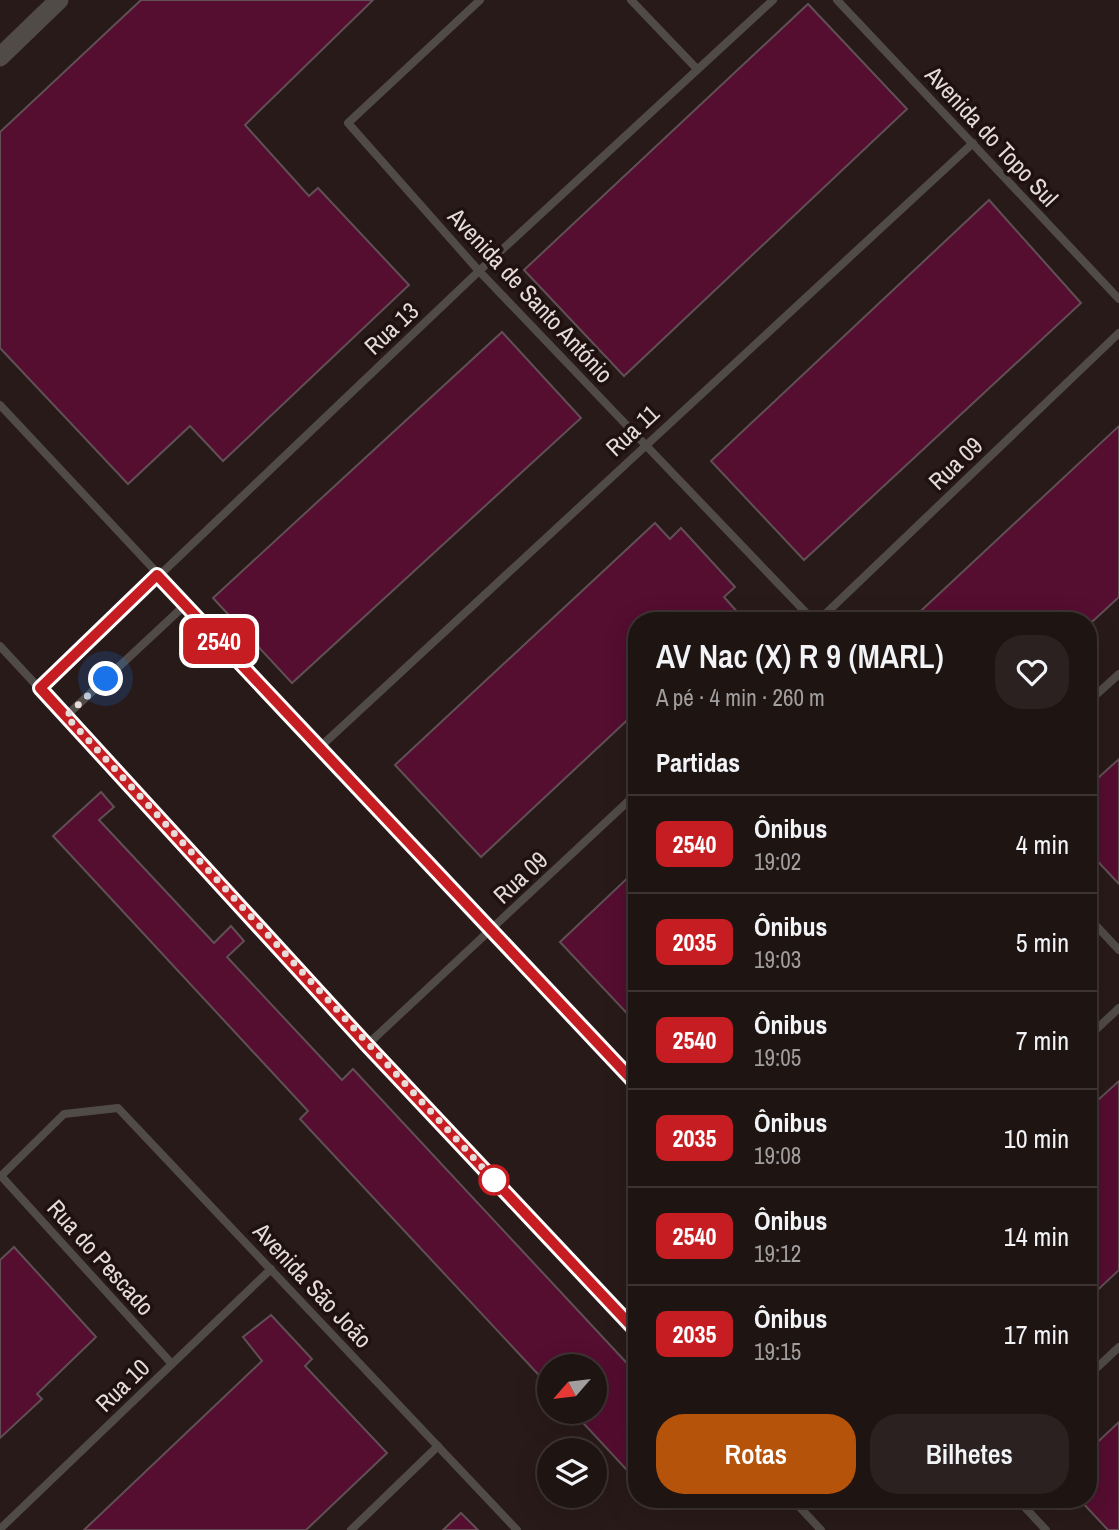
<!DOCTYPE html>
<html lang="pt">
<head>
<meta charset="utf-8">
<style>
	body { margin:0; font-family:"Archivo Narrow",sans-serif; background:#2b2120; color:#f1f3f6; height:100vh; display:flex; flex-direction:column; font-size:26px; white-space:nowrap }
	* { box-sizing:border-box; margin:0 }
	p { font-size:23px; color:#a19e9f }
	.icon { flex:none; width:38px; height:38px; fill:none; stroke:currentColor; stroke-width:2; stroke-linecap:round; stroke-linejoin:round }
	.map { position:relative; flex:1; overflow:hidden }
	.panel { position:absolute; left:628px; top:612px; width:469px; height:896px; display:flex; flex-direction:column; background:#1e1412; border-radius:28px; box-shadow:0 7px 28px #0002,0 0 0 2px #3c3332 }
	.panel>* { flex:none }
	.badge { padding:0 14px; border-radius:10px; font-size:24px; line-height:46px }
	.needle { width:46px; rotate:242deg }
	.controls { position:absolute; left:537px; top:1354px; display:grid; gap:14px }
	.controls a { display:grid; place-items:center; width:70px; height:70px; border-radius:50%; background:#1e1412; box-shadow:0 7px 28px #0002,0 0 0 2px #3c3332; font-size:35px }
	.you { position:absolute; width:35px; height:35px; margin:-18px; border:5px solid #fff; border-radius:50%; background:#1a73e8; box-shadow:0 0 0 10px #1a73e833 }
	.map>.badge { position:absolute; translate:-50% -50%; box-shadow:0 0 0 4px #fff }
	h2 { padding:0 28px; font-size:26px; line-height:63px }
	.round { display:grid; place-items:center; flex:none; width:74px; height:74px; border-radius:28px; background:#2b2120 }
	.headline { display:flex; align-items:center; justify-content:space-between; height:119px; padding:0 28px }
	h1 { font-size:33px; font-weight:600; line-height:52px }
	.button { display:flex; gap:14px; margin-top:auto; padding:14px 28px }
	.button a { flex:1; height:80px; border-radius:28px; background:#b45309; color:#fff; font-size:28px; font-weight:600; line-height:80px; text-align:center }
	.button a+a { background:#2b2120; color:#f1f3f6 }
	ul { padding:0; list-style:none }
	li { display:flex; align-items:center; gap:21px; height:98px; padding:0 28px; border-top:2px solid #3c3332 }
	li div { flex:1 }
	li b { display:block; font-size:26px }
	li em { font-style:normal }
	li .badge { min-width:77px; font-weight:700; text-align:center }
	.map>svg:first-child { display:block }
	.building { fill:#550d30; stroke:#605055; stroke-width:2 }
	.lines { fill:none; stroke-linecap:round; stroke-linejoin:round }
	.service { stroke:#514b47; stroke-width:8 }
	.tertiary { stroke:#514b47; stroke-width:19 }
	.line-casing { stroke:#fff; stroke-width:16 }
	.line { stroke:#c61d23; stroke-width:10 }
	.walk { stroke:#e5dbd9; stroke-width:7; stroke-dasharray:0 12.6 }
	.stop-dot { fill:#fff; stroke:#c61d23; stroke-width:3.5 }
	.labels { text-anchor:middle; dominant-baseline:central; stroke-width:7; stroke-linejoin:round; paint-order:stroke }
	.street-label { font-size:24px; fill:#e5dbd9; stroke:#1e110f }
</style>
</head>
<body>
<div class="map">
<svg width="1119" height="1530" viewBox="0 0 1119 1530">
	<rect width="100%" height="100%" fill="#281a18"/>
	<g class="building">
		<polygon points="141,0 373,0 245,125 309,196 318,188 409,285 223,461 190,426 128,484 0,348 0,132"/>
		<polygon points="808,4 907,109 624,376 524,270"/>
		<polygon points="989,200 1081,303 804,560 711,461"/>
		<polygon points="502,332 581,418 292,683 213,598"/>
		<polygon points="1119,426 1119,597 1093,621 910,621"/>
		<polygon points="655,523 670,539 681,528 735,587 724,597 740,615 733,621 637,621 637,711 481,857 395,765"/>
		<polygon points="1119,759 1119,884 1088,851 1088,787"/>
		<polygon points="101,792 114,807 99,820 214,943 231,926 244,941 227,957 342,1080 353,1069 637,1374 637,1481 573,1412 595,1412 595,1367 550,1367 550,1387 300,1119 308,1111 53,836"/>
		<polygon points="637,869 637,1024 560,942"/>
		<polygon points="1119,1081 1119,1270 1088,1299 1088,1109"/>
		<polygon points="14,1247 96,1337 37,1394 42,1399 0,1438 0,1260"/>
		<polygon points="271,1315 312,1359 305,1366 387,1453 306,1530 84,1530 262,1361 243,1337"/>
		<polygon points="1119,1422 1119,1530 1108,1530 1080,1500 1088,1500 1088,1451"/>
		<polygon points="461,1513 478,1530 443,1530"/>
	</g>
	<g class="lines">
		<g class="service">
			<polyline points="480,0 348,123 479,271 814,621"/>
			<polyline points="631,0 697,69"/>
			<polyline points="837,0 1119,299"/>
			<polyline points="0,405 637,1085"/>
			<polyline points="818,621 1119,333"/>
			<polyline points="0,646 637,1332"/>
			<polyline points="40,689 479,271 773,0"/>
			<polyline points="1088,702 1119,674"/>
			<polyline points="66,716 185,605"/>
			<polyline points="319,748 973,143"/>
			<polyline points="1088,917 1119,950"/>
			<polyline points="1088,1037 1119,1008"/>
			<polyline points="367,1045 637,793"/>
			<polyline points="1,1176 172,1364"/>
			<polyline points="0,1177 64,1114 118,1108 517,1530"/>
			<polyline points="1088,1376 1119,1347"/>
			<polyline points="793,1500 821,1530"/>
			<polyline points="1018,1500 1046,1530"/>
			<polyline points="0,1529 271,1269"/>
			<polyline points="351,1530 438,1446"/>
		</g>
		<polyline class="tertiary" points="0,57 59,0"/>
	</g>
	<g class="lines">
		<g class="line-casing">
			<polyline id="line" points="637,1085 157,575 40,688 367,1045 637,1332"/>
		</g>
		<use href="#line" class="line"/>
		<polyline class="walk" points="106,679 66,716 494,1180"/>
	</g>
	<circle class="stop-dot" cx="494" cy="1180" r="14"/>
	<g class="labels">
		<g class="street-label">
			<text transform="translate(992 136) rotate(47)">Avenida do Topo Sul</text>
			<text transform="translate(531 295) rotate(47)">Avenida de Santo António</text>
			<text transform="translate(391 328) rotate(-43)">Rua 13</text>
			<text transform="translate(632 430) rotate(-43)">Rua 11</text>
			<text transform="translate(955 463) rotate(-44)">Rua 09</text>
			<text transform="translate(520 877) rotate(-43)">Rua 09</text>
			<text transform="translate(101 1257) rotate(48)">Rua do Pescado</text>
			<text transform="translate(313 1285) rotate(47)">Avenida São João</text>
			<text transform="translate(122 1385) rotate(-44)">Rua 10</text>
		</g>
	</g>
</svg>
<div class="controls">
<a><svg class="needle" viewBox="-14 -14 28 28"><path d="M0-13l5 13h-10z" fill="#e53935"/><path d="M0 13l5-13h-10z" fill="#a19e9f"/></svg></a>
<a><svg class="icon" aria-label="layers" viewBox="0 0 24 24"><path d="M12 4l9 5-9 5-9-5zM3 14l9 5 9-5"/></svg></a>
</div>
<div class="you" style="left:106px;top:679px"></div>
<b class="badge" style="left:219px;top:641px;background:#c61d23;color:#fff">2540</b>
<section class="panel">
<div class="headline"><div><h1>AV Nac (X) R 9 (MARL)</h1><p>A pé · 4 min · 260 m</p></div><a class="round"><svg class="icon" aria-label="heart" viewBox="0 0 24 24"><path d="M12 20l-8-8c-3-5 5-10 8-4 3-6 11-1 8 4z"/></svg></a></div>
<h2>Partidas</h2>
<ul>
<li><span class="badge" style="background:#c61d23;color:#fff">2540</span><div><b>Ônibus</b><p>19:02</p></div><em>4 min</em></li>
<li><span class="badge" style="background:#c61d23;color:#fff">2035</span><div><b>Ônibus</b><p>19:03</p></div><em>5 min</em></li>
<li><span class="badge" style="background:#c61d23;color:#fff">2540</span><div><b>Ônibus</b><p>19:05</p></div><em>7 min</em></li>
<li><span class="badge" style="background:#c61d23;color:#fff">2035</span><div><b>Ônibus</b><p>19:08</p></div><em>10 min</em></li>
<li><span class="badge" style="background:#c61d23;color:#fff">2540</span><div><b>Ônibus</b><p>19:12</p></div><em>14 min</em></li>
<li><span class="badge" style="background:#c61d23;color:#fff">2035</span><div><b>Ônibus</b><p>19:15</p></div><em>17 min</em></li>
</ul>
<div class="button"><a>Rotas</a><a>Bilhetes</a></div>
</section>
</div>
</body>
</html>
